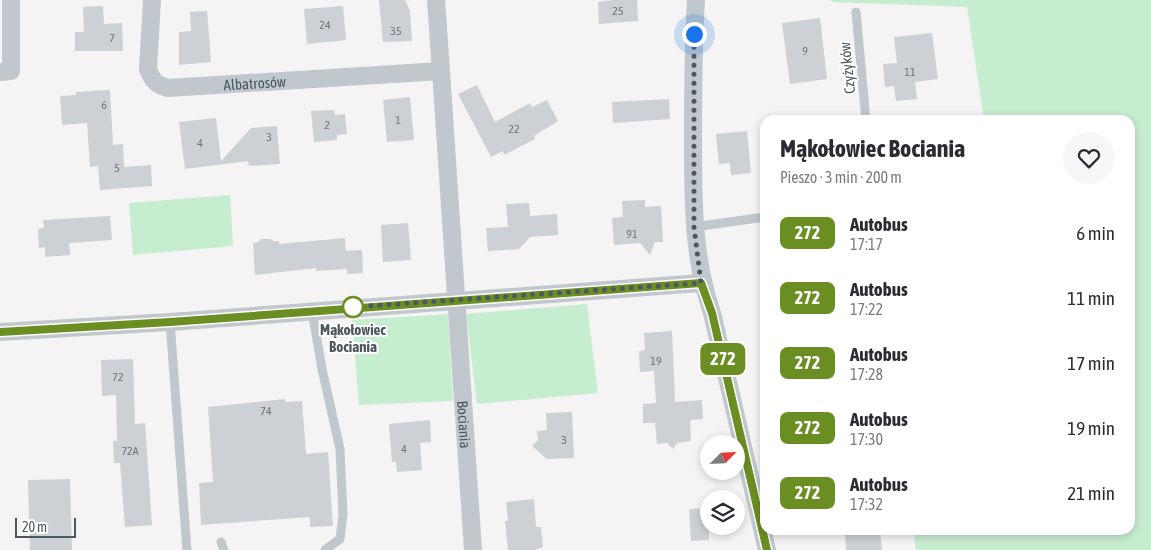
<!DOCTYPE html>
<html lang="pl">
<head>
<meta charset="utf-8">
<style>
	body { margin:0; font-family:"Asap Condensed",sans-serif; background:#f7f7f7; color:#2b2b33; height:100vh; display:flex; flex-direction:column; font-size:19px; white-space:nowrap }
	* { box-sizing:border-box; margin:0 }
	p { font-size:16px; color:#7c7c81 }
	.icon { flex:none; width:28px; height:28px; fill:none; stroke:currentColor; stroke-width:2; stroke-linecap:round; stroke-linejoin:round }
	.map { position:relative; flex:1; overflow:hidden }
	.panel { position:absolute; left:760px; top:115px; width:375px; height:420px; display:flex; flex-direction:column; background:#fff; border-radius:15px; box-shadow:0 2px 8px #0003 }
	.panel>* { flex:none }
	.badge { padding:0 10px; border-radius:8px; font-size:18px; line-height:32px }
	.needle { width:32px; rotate:66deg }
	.tools { position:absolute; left:700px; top:435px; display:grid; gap:10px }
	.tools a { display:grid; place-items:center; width:45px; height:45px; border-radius:50%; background:#fff; box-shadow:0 2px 8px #0003; font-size:25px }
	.scale { position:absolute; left:15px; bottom:12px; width:61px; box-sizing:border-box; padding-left:5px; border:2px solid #4c585f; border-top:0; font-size:14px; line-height:18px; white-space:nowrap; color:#4c585f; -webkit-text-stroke:4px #fff; paint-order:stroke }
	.you { position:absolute; width:25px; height:25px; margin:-12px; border:4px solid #fff; border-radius:50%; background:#1a73e8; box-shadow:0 0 0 8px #1a73e833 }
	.map>.badge { position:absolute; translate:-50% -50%; box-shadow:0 0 0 2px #fff }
	.round { display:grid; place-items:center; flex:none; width:52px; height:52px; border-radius:26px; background:#f7f7f7 }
	.overview { display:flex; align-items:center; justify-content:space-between; height:85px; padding:0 20px }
	h1 { font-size:24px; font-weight:700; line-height:38px }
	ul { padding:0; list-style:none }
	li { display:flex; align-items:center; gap:15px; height:65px; padding:0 20px }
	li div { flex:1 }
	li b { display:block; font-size:19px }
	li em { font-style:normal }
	li .badge { min-width:55px; font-weight:700; text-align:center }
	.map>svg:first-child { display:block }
	.green { fill:#c7edd1 }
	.building { fill:#cdd0d4 }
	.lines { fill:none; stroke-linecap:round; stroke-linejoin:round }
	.lane { stroke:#c0c8cd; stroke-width:9 }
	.street { stroke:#c0c8cd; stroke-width:18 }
	.line-casing { stroke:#fff; stroke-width:11 }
	.line { stroke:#6b8e23; stroke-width:8 }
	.walk { stroke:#4c585f; stroke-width:5; stroke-dasharray:0 9 }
	.stop-dot { fill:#fff; stroke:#6b8e23; stroke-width:2.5 }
	.labels { text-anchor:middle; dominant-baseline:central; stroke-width:4; stroke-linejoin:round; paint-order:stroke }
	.number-label { font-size:12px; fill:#6c767c }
	.street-label { font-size:15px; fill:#4c585f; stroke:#fff }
	.stop-label { font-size:15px; font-weight:bold; fill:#4c585f; stroke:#fff }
</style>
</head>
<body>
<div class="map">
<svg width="1151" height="550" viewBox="0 0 1151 550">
	<rect width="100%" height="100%" fill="#f5f3f3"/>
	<g class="green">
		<polygon points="831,0 1151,0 1151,550 916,550 913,530 1130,530 1130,120 984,120 967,7 831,2"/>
		<polygon points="230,195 233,246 133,255 129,203"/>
		<polygon points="587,304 598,393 477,404 466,314"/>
		<polygon points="448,314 453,401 359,405 352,320"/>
	</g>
	<g class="building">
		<polygon points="379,0 405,0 410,11 412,41 383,42"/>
		<polygon points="613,0 637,0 638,21 599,24 598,2"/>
		<polygon points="103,6 104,24 122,23 123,51 75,51 75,32 84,32 83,7"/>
		<polygon points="343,6 346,40 307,44 304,9"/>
		<polygon points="207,11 211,62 179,65 179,32 191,31 190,12"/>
		<polygon points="820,18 827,79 790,84 782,23"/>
		<polygon points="932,33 938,79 915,82 917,99 896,101 894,86 885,87 883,64 897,63 894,37"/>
		<polygon points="477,85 495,122 530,103 532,107 547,100 558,121 534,136 535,139 504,155 503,151 491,157 458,94"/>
		<polygon points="110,90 113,145 123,144 124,167 151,165 152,186 100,190 98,166 90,167 87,123 62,125 60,96 76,95 76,92"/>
		<polygon points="410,97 414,140 387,142 383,100"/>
		<polygon points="669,99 670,119 613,123 612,102"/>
		<polygon points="334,110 335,115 345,114 347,134 337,135 337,140 314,142 311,111"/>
		<polygon points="216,118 221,161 251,128 277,126 280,164 249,166 248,161 185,169 179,122"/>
		<polygon points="747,131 751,173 731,175 730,163 719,164 716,134"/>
		<polygon points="645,200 645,207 661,206 663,242 655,242 650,255 640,243 614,245 612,218 623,217 622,201"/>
		<polygon points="529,203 530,216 557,214 558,235 530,237 519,249 488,251 486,228 508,227 506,204"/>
		<polygon points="110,216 112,240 69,243 70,255 45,257 45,247 39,248 38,229 44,228 43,220"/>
		<polygon points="408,223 411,260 383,262 381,225"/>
		<polygon points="345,238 346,251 362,250 363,273 347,274 347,269 316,271 316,268 255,275 253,243 258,242 261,239 271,239 273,241 279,241 279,244"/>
		<polygon points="672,331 675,402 702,400 703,419 690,420 691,441 677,443 673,449 667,443 657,444 655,423 643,423 643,404 656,403 654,371 640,372 639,351 645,350 644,333"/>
		<polygon points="133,359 135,424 145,423 152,525 125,527 120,463 114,463 113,441 117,441 116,395 102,396 101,360"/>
		<polygon points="285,399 285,402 302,401 306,454 328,452 333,526 310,527 310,517 201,525 199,483 213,482 208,407"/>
		<polygon points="572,412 574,458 547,459 532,446 538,440 537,431 547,430 546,413"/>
		<polygon points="430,420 431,442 420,443 422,470 397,472 396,462 392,462 389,424"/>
		<polygon points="70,479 72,550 30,550 28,480"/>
		<polygon points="534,499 536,527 541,527 543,547 534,550 508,550 505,521 508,521 506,502"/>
		<polygon points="709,508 709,540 691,541 689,509"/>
		<polygon points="845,530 880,530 882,550 846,550"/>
	</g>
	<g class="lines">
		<g class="lane">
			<polyline points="856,12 866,120"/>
			<polyline points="694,227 765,217"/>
			<polyline points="312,310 322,369 340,449 343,514 340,539 325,550"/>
			<polyline points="170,322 187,550"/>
			<polyline points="221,542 224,550"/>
		</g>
		<g class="street">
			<path id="s1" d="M152 0 148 69C152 80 156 85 168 88L441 71 473 550"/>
			<polyline points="436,0 441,71"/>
			<path d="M696 0C693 48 693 96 693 144 693 202 693 258 712 313L767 550"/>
			<polyline points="0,72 11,71 11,0"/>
			<polyline points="0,332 170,322 701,283"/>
		</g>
	</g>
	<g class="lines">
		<g class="line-casing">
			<polyline id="line" points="0,332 170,322 701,283 712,313 767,550"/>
		</g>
		<use href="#line" class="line"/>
		<polyline class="walk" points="353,307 701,283 694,227 694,34"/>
	</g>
	<circle class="stop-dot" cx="353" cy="307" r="10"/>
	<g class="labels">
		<g class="number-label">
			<text x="618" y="11">25</text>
			<text x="325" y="25">24</text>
			<text x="396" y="31">35</text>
			<text x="112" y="38">7</text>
			<text x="805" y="51">9</text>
			<text x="910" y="72">11</text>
			<text x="104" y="105">6</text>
			<text x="398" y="120">1</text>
			<text x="327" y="125">2</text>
			<text x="514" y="129">22</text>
			<text x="269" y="137">3</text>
			<text x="200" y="143">4</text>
			<text x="117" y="168">5</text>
			<text x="632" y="234">91</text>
			<text x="656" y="361">19</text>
			<text x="118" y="377">72</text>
			<text x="266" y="411">74</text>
			<text x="564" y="440">3</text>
			<text x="404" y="449">4</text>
			<text x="130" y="451">72A</text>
		</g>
		<g class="street-label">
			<text transform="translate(847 68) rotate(-96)">Czyżyków</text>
			<text stroke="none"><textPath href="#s1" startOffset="185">Albatrosów</textPath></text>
			<text stroke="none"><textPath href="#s1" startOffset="726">Bociania</textPath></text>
		</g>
		<g class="stop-label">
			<text x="353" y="329">Mąkołowiec<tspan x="353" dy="17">Bociania</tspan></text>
		</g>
	</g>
</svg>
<div class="tools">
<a><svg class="needle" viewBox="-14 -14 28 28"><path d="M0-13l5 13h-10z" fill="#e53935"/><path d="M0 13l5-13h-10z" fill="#7c7c81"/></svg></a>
<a><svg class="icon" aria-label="layers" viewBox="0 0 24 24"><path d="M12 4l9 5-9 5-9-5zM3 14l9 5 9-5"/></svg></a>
</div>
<div class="scale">20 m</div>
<div class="you" style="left:694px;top:34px"></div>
<b class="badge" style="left:723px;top:359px;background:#6b8e23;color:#fff">272</b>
<section class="panel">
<div class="overview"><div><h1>Mąkołowiec Bociania</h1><p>Pieszo · 3 min · 200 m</p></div><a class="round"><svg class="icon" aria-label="heart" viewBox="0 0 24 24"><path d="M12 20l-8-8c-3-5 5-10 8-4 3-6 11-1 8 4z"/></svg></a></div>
<ul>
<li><span class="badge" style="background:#6b8e23;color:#fff">272</span><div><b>Autobus</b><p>17:17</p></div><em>6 min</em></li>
<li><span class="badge" style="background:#6b8e23;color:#fff">272</span><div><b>Autobus</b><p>17:22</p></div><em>11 min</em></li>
<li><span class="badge" style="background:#6b8e23;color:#fff">272</span><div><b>Autobus</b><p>17:28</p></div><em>17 min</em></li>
<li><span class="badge" style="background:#6b8e23;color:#fff">272</span><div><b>Autobus</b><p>17:30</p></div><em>19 min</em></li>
<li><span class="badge" style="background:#6b8e23;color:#fff">272</span><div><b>Autobus</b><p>17:32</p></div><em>21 min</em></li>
</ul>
</section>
</div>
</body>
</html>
